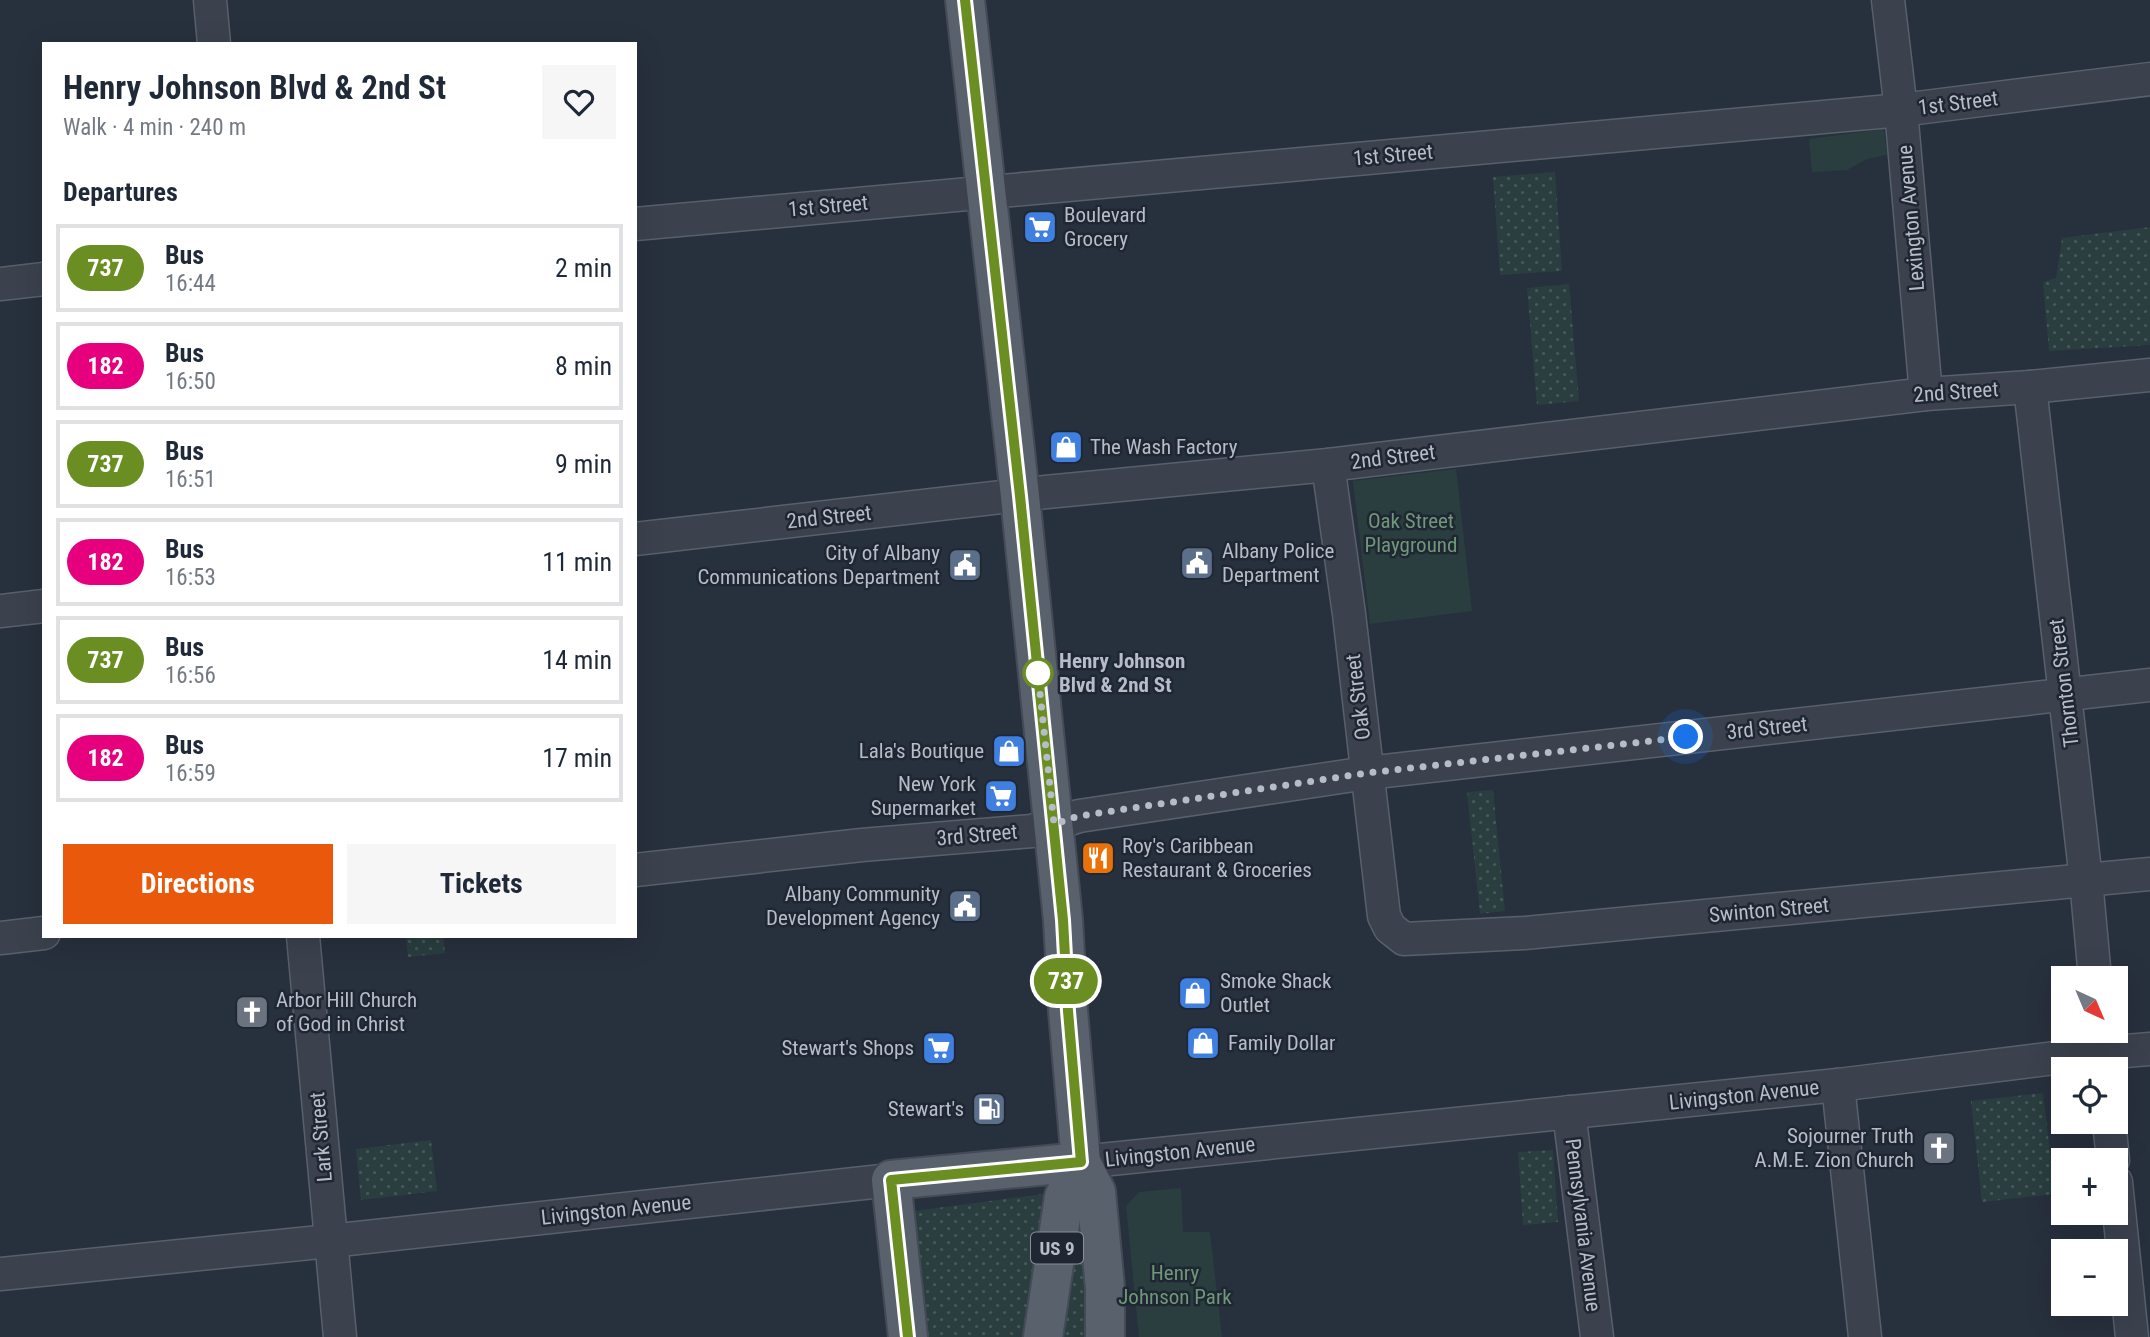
<!DOCTYPE html>
<html lang="en">
<head>
<meta charset="utf-8">
<style>
	body { margin:0; font-family:"Roboto Condensed",sans-serif; background:#f6f6f7; color:#1f2937; height:100vh; display:flex; flex-direction:column; font-size:26px; white-space:nowrap }
	* { box-sizing:border-box; margin:0 }
	p { font-size:23px; color:#747a83 }
	.icon { flex:none; width:38px; height:38px; fill:none; stroke:currentColor; stroke-width:2; stroke-linecap:round; stroke-linejoin:round }
	.map { position:relative; flex:1; overflow:hidden }
	.panel { position:absolute; left:42px; top:42px; width:595px; height:896px; display:flex; flex-direction:column; background:#fff; border-radius:0px; box-shadow:0 7px 28px #0002 }
	.panel>* { flex:none }
	.badge { padding:0 14px; border-radius:23px; font-size:24px; line-height:46px }
	.needle { width:46px; rotate:136deg }
	.fabs { position:absolute; left:2051px; top:966px; display:grid; gap:14px }
	.fabs a { display:grid; place-items:center; width:77px; height:77px; border-radius:0px; background:#fff; box-shadow:0 7px 28px #0002; font-size:35px }
	.you { position:absolute; width:35px; height:35px; margin:-18px; border:5px solid #fff; border-radius:50%; background:#1a73e8; box-shadow:0 0 0 10px #1a73e833 }
	.map>.badge { position:absolute; translate:-50% -50%; box-shadow:0 0 0 4px #fff }
	h2 { padding:0 21px; font-size:26px; line-height:63px }
	.round { display:grid; place-items:center; flex:none; width:74px; height:74px; border-radius:0px; background:#f6f6f7 }
	.head { display:flex; align-items:center; justify-content:space-between; height:119px; padding:0 21px }
	h1 { font-size:33px; font-weight:700; line-height:52px }
	.cta { display:flex; gap:14px; margin-top:auto; padding:14px 21px }
	.cta a { flex:1; height:80px; border-radius:0px; background:#ea580c; color:#fff; font-size:28px; font-weight:700; line-height:80px; text-align:center }
	.cta a+a { background:#f6f6f7; color:#1f2937 }
	ul { padding:0; list-style:none }
	li { display:flex; align-items:center; gap:21px; height:88px; margin:0 14px 10px; padding:0 7px; border:4px solid #e0e1e3; border-radius:0px }
	li div { flex:1 }
	li b { display:block; font-size:26px }
	li em { font-style:normal }
	li .badge { min-width:77px; font-weight:700; text-align:center }
	.map>svg:first-child { display:block }
	.grass { fill:url(#grass-dots) }
	.park { fill:#2a3e3f }
	.lines { fill:none; stroke-linecap:round; stroke-linejoin:round }
	.minor-casing { stroke:#58606b; stroke-width:35 }
	.major-casing { stroke:#444b57; stroke-width:42 }
	.minor { stroke:#3b424e; stroke-width:32 }
	.major { stroke:#59616d; stroke-width:38 }
	.line-casing { stroke:#fff; stroke-width:16 }
	.line { stroke:#6b8e23; stroke-width:10 }
	.walk { stroke:#b7bdc8; stroke-width:7; stroke-dasharray:0 12.6 }
	.stop-dot { fill:#fff; stroke:#6b8e23; stroke-width:3.5 }
	.labels { text-anchor:middle; dominant-baseline:central; stroke-width:5; stroke-linejoin:round; paint-order:stroke }
	.shield { fill:#1f2733; stroke:#89909b; stroke-width:2 }
	.shield-label { font-size:19px; font-weight:bold; fill:#b7bdc8 }
	.street-label { font-size:21px; fill:#b7bdc8; stroke:#1f2733 }
	.poi-label { font-size:21px; fill:#b7bdc8; stroke:#1f2733; text-anchor:start }
	.park-label { font-size:21px; fill:#709779; stroke:#1f2733 }
	.stop-label { font-size:21px; font-weight:bold; fill:#b7bdc8; stroke:#1f2733; text-anchor:start }
</style>
</head>
<body>
<div class="map">
<svg width="2150" height="1337" viewBox="0 0 2150 1337">
	<defs>
		<pattern id="grass-dots" width="8" height="8" patternUnits="userSpaceOnUse" patternTransform="scale(1.75)"><rect width="8" height="8" fill="#2a3e3f"/><path d="M2 2h.1M6 6h.1" fill="none" stroke="#475859" stroke-width="1.8" stroke-linecap="round"/></pattern>
	</defs>
	<rect width="100%" height="100%" fill="#27303d"/>
	<g class="grass">
		<polygon points="1555,172 1562,271 1500,275 1493,177"/>
		<polygon points="2150,227 2150,345 2049,351 2043,282 2056,278 2062,238"/>
		<polygon points="1569,284 1579,401 1537,405 1527,288"/>
		<polygon points="1493,790 1505,911 1480,914 1467,792"/>
		<polygon points="406,936 443,936 445,953 408,957"/>
		<polygon points="2043,1093 2055,1194 1982,1202 1971,1101"/>
		<polygon points="431,1140 437,1191 361,1200 356,1149"/>
		<polygon points="1553,1150 1558,1222 1523,1225 1518,1152"/>
		<polygon points="1051,1193 1030,1337 928,1337 914,1211"/>
		<polygon points="1080,1201 1089,1280 1085,1337 1059,1337"/>
	</g>
	<g class="park">
		<polygon points="1884,129 1887,155 1867,159 1847,170 1812,172 1809,139"/>
		<polygon points="1456,469 1472,611 1370,624 1353,481"/>
		<polygon points="1181,1188 1183,1232 1210,1232 1222,1337 1139,1337 1126,1206 1139,1192"/>
	</g>
	<g class="lines">
		<g class="minor-casing">
			<g id="minor">
				<polyline points="210,0 214,44"/>
				<polyline points="1888,0 1901,110 1926,394"/>
				<polyline points="635,224 1901,110 2150,79"/>
				<polyline points="0,284 44,279"/>
				<polyline points="2030,387 2086,880 2095,978"/>
				<polyline points="1328,465 1349,614 1384,916 1390,928 1404,939 1524,933 2150,874"/>
				<polyline points="635,539 1046,492 1328,465 1926,394 2030,387 2150,375"/>
				<polyline points="0,611 44,606"/>
				<polyline points="635,870 862,845 1032,831 1079,816 1367,773 2150,685"/>
				<polyline points="303,936 340,1337"/>
				<polyline points="0,938 44,933"/>
				<polyline points="1838,1085 1865,1337"/>
				<polyline points="1569,1112 1597,1337"/>
				<polyline points="2109,1122 2113,1160"/>
				<polyline points="1081,1162 1838,1085 2079,1055 2150,1049"/>
				<polyline points="2116,1182 2132,1337"/>
				<polyline points="0,1274 330,1241 891,1180"/>
			</g>
		</g>
		<g class="major-casing">
			<g id="major">
				<polyline points="965,0 1020,496 1063,920 1068,1011 1081,1162 1096,1192 1105,1288 1105,1337"/>
				<polyline points="908,1337 891,1180 1081,1162"/>
				<polyline points="1043,1337 1064,1197 1081,1162"/>
			</g>
		</g>
		<use href="#minor" class="minor"/>
		<use href="#major" class="major"/>
	</g>
	<g class="lines">
		<g class="line-casing">
			<polyline id="line" points="908,1337 891,1180 1081,1162 1068,1011 1063,920 1020,496 965,0"/>
		</g>
		<use href="#line" class="line"/>
		<polyline class="walk" points="1038,673 1037,665 1054,824 1079,816 1367,773 1686,737"/>
	</g>
	<defs>
		<g id="supermarket-square" transform="scale(1.75)"><rect x="-9" y="-9" width="18" height="18" rx="4" fill="#3f7fe0" stroke="#1f2733"/><path d="M-6-5.5h2.5l.6 2H6L4.5 2H-2.5L-4.4-4H-6ZM-1.5 3.2a1.3 1.3 0 1 0 .1 0ZM3 3.2a1.3 1.3 0 1 0 .1 0Z" fill="#fff"/></g>
		<g id="shop-square" transform="scale(1.75)"><rect x="-9" y="-9" width="18" height="18" rx="4" fill="#3f7fe0" stroke="#1f2733"/><path d="M-5-2.5h2.3a2.7 3.5 0 0 1 5.4 0H5L5.5 6h-11ZM-1.5-2.5h3a1.5 2.3 0 0 0-3 0Z" fill="#fff"/></g>
		<g id="civic-square" transform="scale(1.75)"><rect x="-9" y="-9" width="18" height="18" rx="4" fill="#5c6f8a" stroke="#1f2733"/><path d="M-.6-6.5H3V-4.5H.6V-3L4-1V1h2V6H-6V1h2V-1L-.6-3ZM-1.2 2.5V6h2.4V2.5Z" fill="#fff"/></g>
		<g id="restaurant-square" transform="scale(1.75)"><rect x="-9" y="-9" width="18" height="18" rx="4" fill="#e8710a" stroke="#1f2733"/><path d="M-5-6h1v4h1v-4h1v4h1v-4h1v5L-1.5 .5V6h-2V.5L-5-1ZM5-6V6H3V1.5H1.5Q1.5-4 5-6Z" fill="#fff"/></g>
		<g id="church-square" transform="scale(1.75)"><rect x="-9" y="-9" width="18" height="18" rx="4" fill="#6b7280" stroke="#1f2733"/><path d="M-1.2-6h2.4v3.5h3.3v2.4h-3.3V6h-2.4V-.1h-3.3v-2.4h3.3Z" fill="#fff"/></g>
		<g id="fuel-square" transform="scale(1.75)"><rect x="-9" y="-9" width="18" height="18" rx="4" fill="#5c6f8a" stroke="#1f2733"/><path d="M-5.5-6h7V0h2V4h1.3V-2.5L3-4.5l.8-.8L6-3V5H2.5V1h-1V6h-7ZM-4.2-4.7v3.2H.2V-4.7Z" fill="#fff"/></g>
	</defs>
	<g fill-rule="evenodd">
		<use href="#supermarket-square" x="1040" y="227"/>
		<use href="#shop-square" x="1066" y="447"/>
		<use href="#civic-square" x="1197" y="563"/>
		<use href="#civic-square" x="965" y="565"/>
		<use href="#shop-square" x="1009" y="751"/>
		<use href="#supermarket-square" x="1001" y="796"/>
		<use href="#restaurant-square" x="1098" y="858"/>
		<use href="#civic-square" x="965" y="906"/>
		<use href="#shop-square" x="1195" y="993"/>
		<use href="#church-square" x="252" y="1012"/>
		<use href="#shop-square" x="1203" y="1043"/>
		<use href="#supermarket-square" x="939" y="1048"/>
		<use href="#fuel-square" x="989" y="1109"/>
		<use href="#church-square" x="1939" y="1148"/>
	</g>
	<circle class="stop-dot" cx="1038" cy="673" r="14"/>
	<g class="labels">
		<rect class="shield" x="1031" y="1232.5" width="52" height="31" rx="5"/>
		<g class="shield-label">
			<text x="1057" y="1248">US 9</text>
		</g>
		<g class="street-label">
			<text transform="translate(1958 103) rotate(-7)">1st Street</text>
			<text transform="translate(1393 155) rotate(-5)">1st Street</text>
			<text transform="translate(828 206) rotate(-5)">1st Street</text>
			<text transform="translate(1911 218) rotate(-95)">Lexington Avenue</text>
			<text transform="translate(1956 392) rotate(-4)">2nd Street</text>
			<text transform="translate(1393 457) rotate(-7)">2nd Street</text>
			<text transform="translate(829 517) rotate(-6)">2nd Street</text>
			<text transform="translate(2064 683) rotate(-97)">Thornton Street</text>
			<text transform="translate(1358 697) rotate(-97)">Oak Street</text>
			<text transform="translate(1767 728) rotate(-6)">3rd Street</text>
			<text transform="translate(977 835) rotate(-5)">3rd Street</text>
			<text transform="translate(1769 910) rotate(-5)">Swinton Street</text>
			<text transform="translate(1744 1095) rotate(-6)">Livingston Avenue</text>
			<text transform="translate(321 1137) rotate(-95)">Lark Street</text>
			<text transform="translate(1180 1152) rotate(-6)">Livingston Avenue</text>
			<text transform="translate(616 1210) rotate(-6)">Livingston Avenue</text>
			<text transform="translate(1583 1225) rotate(83)">Pennsylvania Avenue</text>
		</g>
		<g class="poi-label">
			<text x="1064" y="215">Boulevard<tspan x="1064" dy="24">Grocery</tspan></text>
			<text x="1090" y="447">The Wash Factory</text>
			<text x="1222" y="551">Albany Police<tspan x="1222" dy="24">Department</tspan></text>
			<text x="940" y="553" text-anchor="end">City of Albany<tspan x="940" dy="24">Communications Department</tspan></text>
			<text x="984" y="751" text-anchor="end">Lala's Boutique</text>
			<text x="976" y="784" text-anchor="end">New York<tspan x="976" dy="24">Supermarket</tspan></text>
			<text x="1122" y="846">Roy's Caribbean<tspan x="1122" dy="24">Restaurant &amp; Groceries</tspan></text>
			<text x="940" y="894" text-anchor="end">Albany Community<tspan x="940" dy="24">Development Agency</tspan></text>
			<text x="1220" y="981">Smoke Shack<tspan x="1220" dy="24">Outlet</tspan></text>
			<text x="276" y="1000">Arbor Hill Church<tspan x="276" dy="24">of God in Christ</tspan></text>
			<text x="1228" y="1043">Family Dollar</text>
			<text x="914" y="1048" text-anchor="end">Stewart's Shops</text>
			<text x="964" y="1109" text-anchor="end">Stewart's</text>
			<text x="1914" y="1136" text-anchor="end">Sojourner Truth<tspan x="1914" dy="24">A.M.E. Zion Church</tspan></text>
		</g>
		<g class="park-label">
			<text x="1411" y="521">Oak Street<tspan x="1411" dy="24">Playground</tspan></text>
			<text x="1175" y="1273">Henry<tspan x="1175" dy="24">Johnson Park</tspan></text>
		</g>
		<g class="stop-label">
			<text x="1059" y="661">Henry Johnson<tspan x="1059" dy="24">Blvd &amp; 2nd St</tspan></text>
		</g>
	</g>
</svg>
<div class="fabs">
<a><svg class="needle" viewBox="-14 -14 28 28"><path d="M0-13l5 13h-10z" fill="#e53935"/><path d="M0 13l5-13h-10z" fill="#747a83"/></svg></a>
<a><svg class="icon" aria-label="locate" viewBox="0 0 24 24"><circle cx="12" cy="12" r="6"/><path d="M12 2v4M12 18v4M2 12h4M18 12h4"/></svg></a>
<a>+</a>
<a>−</a>
</div>
<div class="you" style="left:1686px;top:737px"></div>
<b class="badge" style="left:1066px;top:981px;background:#6b8e23;color:#fff">737</b>
<section class="panel">
<div class="head"><div><h1>Henry Johnson Blvd &amp; 2nd St</h1><p>Walk · 4 min · 240 m</p></div><a class="round"><svg class="icon" aria-label="heart" viewBox="0 0 24 24"><path d="M12 20l-8-8c-3-5 5-10 8-4 3-6 11-1 8 4z"/></svg></a></div>
<h2>Departures</h2>
<ul>
<li><span class="badge" style="background:#6b8e23;color:#fff">737</span><div><b>Bus</b><p>16:44</p></div><em>2 min</em></li>
<li><span class="badge" style="background:#e6007e;color:#fff">182</span><div><b>Bus</b><p>16:50</p></div><em>8 min</em></li>
<li><span class="badge" style="background:#6b8e23;color:#fff">737</span><div><b>Bus</b><p>16:51</p></div><em>9 min</em></li>
<li><span class="badge" style="background:#e6007e;color:#fff">182</span><div><b>Bus</b><p>16:53</p></div><em>11 min</em></li>
<li><span class="badge" style="background:#6b8e23;color:#fff">737</span><div><b>Bus</b><p>16:56</p></div><em>14 min</em></li>
<li><span class="badge" style="background:#e6007e;color:#fff">182</span><div><b>Bus</b><p>16:59</p></div><em>17 min</em></li>
</ul>
<div class="cta"><a>Directions</a><a>Tickets</a></div>
</section>
</div>
</body>
</html>
